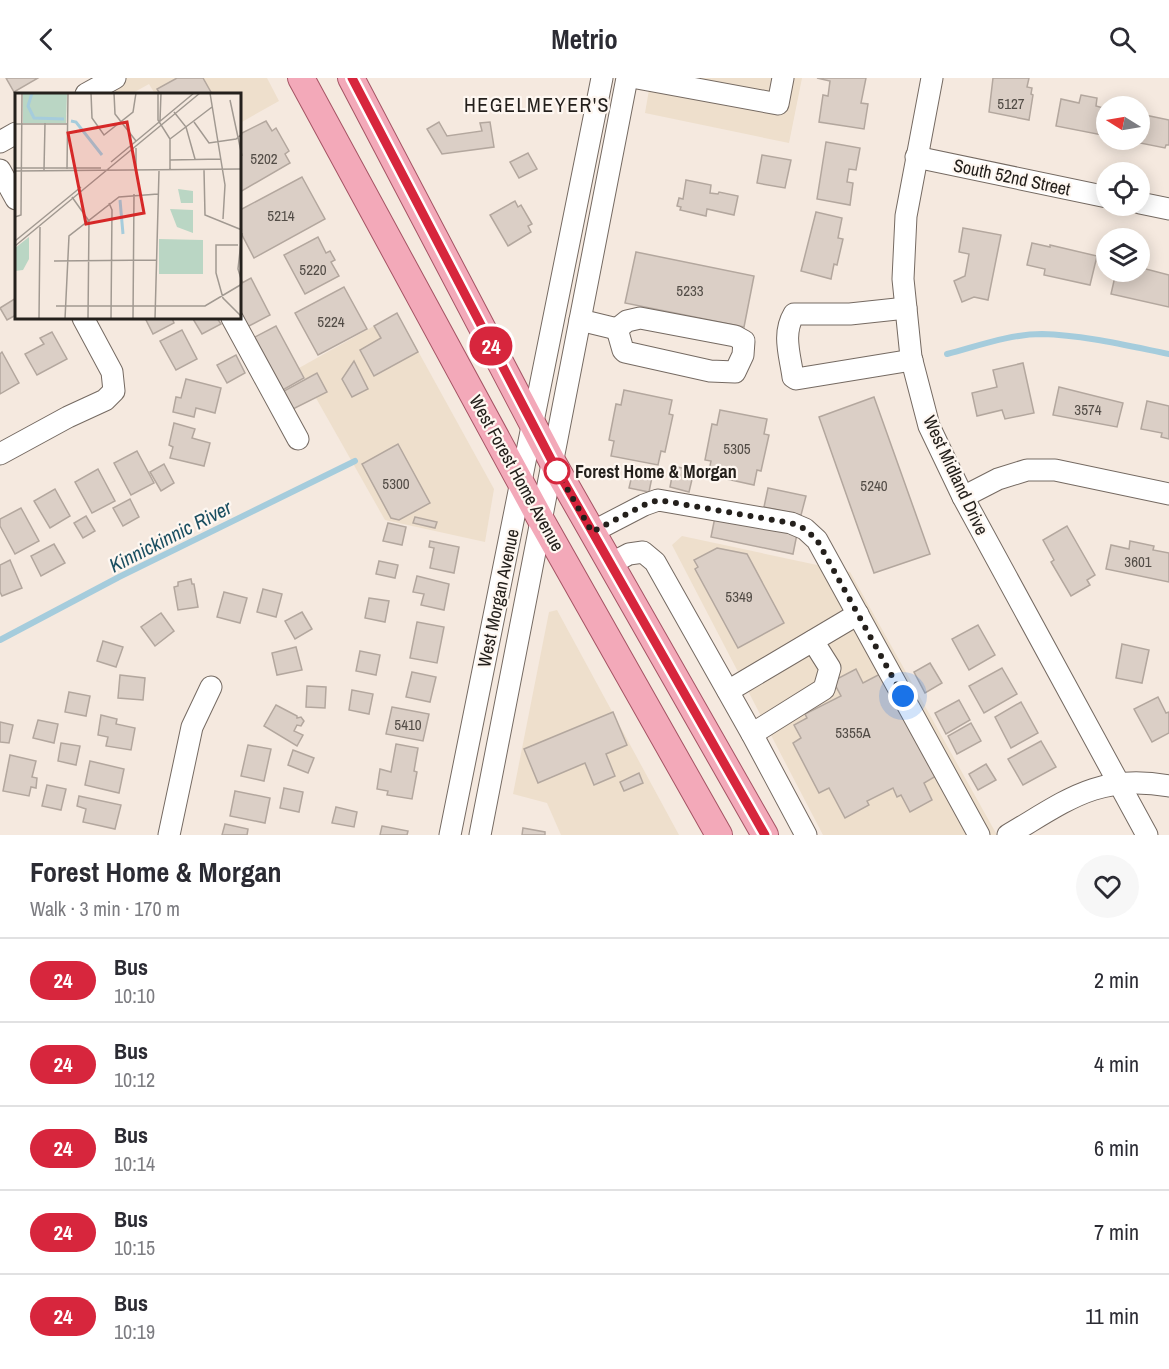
<!DOCTYPE html>
<html lang="en">
<head>
<meta charset="utf-8">
<style>
	body { margin:0; font-family:"Archivo Narrow",sans-serif; background:#f7f7f7; color:#2b2b33; height:100vh; display:flex; flex-direction:column; font-size:22px; white-space:nowrap }
	* { box-sizing:border-box; margin:0 }
	p { font-size:20px; color:#7c7c81 }
	.icon { flex:none; width:33px; height:33px; fill:none; stroke:currentColor; stroke-width:2; stroke-linecap:round; stroke-linejoin:round }
	.map { position:relative; height:757px; overflow:hidden }
	.drawer { display:flex; flex-direction:column; background:#fff; flex:1 }
	.drawer>* { flex:none }
	.badge { padding:0 12px; border-radius:20px; font-size:21px; line-height:39px }
	.needle { width:39px; rotate:281deg }
	.controls { position:absolute; left:1096px; top:18px; display:grid; gap:12px }
	.controls a { display:grid; place-items:center; width:54px; height:54px; border-radius:50%; background:#fff; box-shadow:0 3px 15px #0003; font-size:30px }
	.you { position:absolute; width:30px; height:30px; margin:-15px; border:4px solid #fff; border-radius:50%; background:#1a73e8; box-shadow:0 0 0 9px #1a73e833 }
	.map>.badge { position:absolute; translate:-50% -50%; box-shadow:0 0 0 3px #fff }
	.round { display:grid; place-items:center; flex:none; width:63px; height:63px; border-radius:32px; background:#f7f7f7 }
	.headline { display:flex; align-items:center; justify-content:space-between; height:102px; padding:0 30px }
	h1 { font-size:28px; font-weight:700; line-height:45px }
	ul { padding:0; list-style:none }
	li { display:flex; align-items:center; gap:18px; height:84px; padding:0 30px; border-top:2px solid #e1e1e2 }
	li div { flex:1 }
	li b { display:block; font-size:22px }
	li em { font-style:normal }
	li .badge { min-width:66px; font-weight:700; text-align:center }
	header { display:flex; justify-content:space-between; align-items:center; height:78px; padding:0 30px; background:#fff; font-size:27px; font-weight:700 }
	.map>svg:first-child { display:block }
	.commercial { fill:#eedfcc }
	.lines { fill:none; stroke-linecap:round; stroke-linejoin:round }
	.stream { stroke:#a5ccdc; stroke-width:6 }
	.building { fill:#dbcfc6; stroke:#b3a79e; stroke-width:1.5 }
	.minor-casing { stroke:#756a62; stroke-width:23 }
	.major-casing { stroke:#a55464; stroke-width:28 }
	.minor { stroke:#fff; stroke-width:21 }
	.major { stroke:#f3a9b9; stroke-width:26 }
	.line-casing { stroke:#fff; stroke-width:14 }
	.line { stroke:#d7263d; stroke-width:9 }
	.walk { stroke:#24201c; stroke-width:6; stroke-dasharray:0 10.8 }
	.stop-dot { fill:#fff; stroke:#d7263d; stroke-width:3 }
	.labels { text-anchor:middle; dominant-baseline:central; stroke-width:4.5; stroke-linejoin:round; paint-order:stroke }
	.number-label { font-size:15px; fill:#524c46 }
	.street-label { font-size:18px; fill:#24201c; stroke:#fef7f1 }
	.stop-label { font-size:18px; font-weight:bold; fill:#24201c; stroke:#fef7f1; text-anchor:start }
	.neighbourhood-label { font-size:20px; letter-spacing:1.5px; fill:#24201c; stroke:#fef7f1 }
	.water-label { font-size:20px; font-style:italic; fill:#1b4f61; stroke:#fef7f1 }
	.inset-river { fill:none; stroke:#a5ccdc; stroke-width:3 }
	.inset-road { fill:none; stroke:#a19991; stroke-width:1.5 }
	.view { fill:#d62828; fill-opacity:0.15; stroke:#d62828; stroke-width:3 }
	.inset-edge { fill:none; stroke:#24201c; stroke-width:3 }
</style>
</head>
<body>
<header><svg class="icon" aria-label="back" viewBox="0 0 24 24"><path d="M15 5l-7 7 7 7"/></svg>Metrio<svg class="icon" aria-label="search" viewBox="0 0 24 24"><circle cx="10" cy="10" r="6"/><path d="M15 15l6 6"/></svg></header>
<div class="map">
<svg width="1169" height="757" viewBox="0 0 1169 757">
	<rect width="100%" height="100%" fill="#f5e9df"/>
	<g class="commercial">
		<polygon points="107,0 267,0 279,23 240,45 240,16 155,16 149,6 131,16 117,16"/>
		<polygon points="651,0 802,0 789,65 645,35"/>
		<polygon points="397,235 494,411 485,464 385,442 299,290"/>
		<polygon points="682,458 850,494 997,757 823,757 672,467"/>
		<polygon points="557,532 679,757 561,757 547,725 513,716 549,534"/>
	</g>
	<g class="lines">
		<g class="stream">
			<path d="M947 276C978 268 1010 256 1042 256 1083 257 1129 268 1169 276"/>
			<polyline points="0,562 119,499 355,383"/>
		</g>
	</g>
	<g class="building">
		<polygon points="6,0 38,0 14,14"/>
		<polygon points="177,0 203,0 212,16 160,16 157,11"/>
		<polygon points="817,0 866,0 861,25 868,26 864,51 819,44 823,17 828,18 830,3"/>
		<polygon points="993,0 1029,0 1027,9 1032,10 1031,16 1033,17 1029,42 989,34"/>
		<polygon points="1081,17 1097,20 1096,28 1107,31 1107,54 1103,54 1102,57 1056,48 1061,21 1079,25"/>
		<polygon points="1145,37 1169,42 1169,67 1166,67 1165,70 1140,65"/>
		<polygon points="266,43 272,53 276,50 289,73 285,76 290,85 240,114 240,56"/>
		<polygon points="439,44 447,58 482,53 480,45 490,44 494,69 442,76 427,51"/>
		<polygon points="826,64 860,70 856,92 849,91 847,104 853,105 850,127 817,121"/>
		<polygon points="528,75 537,91 519,100 510,84"/>
		<polygon points="762,77 791,82 785,110 757,105"/>
		<polygon points="302,99 325,141 254,180 240,153 240,132"/>
		<polygon points="686,102 711,107 710,115 718,116 719,114 738,118 734,137 707,131 706,138 680,132 681,129 677,128 679,120 683,121"/>
		<polygon points="515,123 518,129 521,127 532,146 528,148 531,154 508,168 490,137"/>
		<polygon points="816,134 842,140 838,160 843,161 837,187 834,186 831,201 801,193"/>
		<polygon points="963,150 1001,157 988,222 974,219 962,224 954,203 965,198 969,176 959,174"/>
		<polygon points="318,159 326,175 330,173 335,182 331,184 339,198 305,216 284,177"/>
		<polygon points="1032,165 1050,169 1050,167 1097,178 1090,207 1044,197 1045,191 1027,187"/>
		<polygon points="636,174 754,198 744,249 625,225"/>
		<polygon points="1140,187 1143,187 1142,190 1169,197 1169,229 1111,216 1116,194 1140,194"/>
		<polygon points="251,200 270,237 247,249 240,236 240,206"/>
		<polygon points="344,209 367,251 318,277 295,235"/>
		<polygon points="16,220 16,237 7,242 0,230"/>
		<polygon points="397,235 418,274 374,298 360,272 381,260 374,248"/>
		<polygon points="145,240 172,240 174,245 153,256"/>
		<polygon points="217,240 221,246 202,256 193,241"/>
		<polygon points="276,248 304,300 281,313 253,260"/>
		<polygon points="182,252 197,281 176,292 160,263"/>
		<polygon points="52,254 67,281 37,297 25,276 44,266 40,260"/>
		<polygon points="2,274 19,305 0,316 0,276"/>
		<polygon points="236,277 245,295 227,305 217,287"/>
		<polygon points="354,283 368,311 352,319 342,301"/>
		<polygon points="1023,285 1034,335 1005,341 1002,332 977,338 972,315 997,309 993,292"/>
		<polygon points="317,295 327,314 293,331 284,313"/>
		<polygon points="186,301 221,310 215,335 196,330 194,339 173,334 176,319 181,320"/>
		<polygon points="1059,309 1123,325 1117,349 1053,337"/>
		<polygon points="624,312 672,322 669,336 673,337 665,374 661,373 658,387 611,378 614,363 609,362 616,326 621,327"/>
		<polygon points="874,319 930,476 874,495 819,339"/>
		<polygon points="1147,323 1169,328 1169,361 1161,359 1162,355 1141,351"/>
		<polygon points="720,332 767,341 764,356 769,357 761,393 757,392 754,407 708,397 711,383 705,382 712,346 717,347"/>
		<polygon points="174,345 195,351 192,360 210,365 204,388 170,380 173,369 169,367"/>
		<polygon points="398,366 430,425 399,442 391,440 362,386"/>
		<polygon points="137,373 154,405 131,417 114,385"/>
		<polygon points="164,386 174,405 161,413 150,394"/>
		<polygon points="674,388 694,393 689,414 670,409"/>
		<polygon points="634,389 653,394 649,414 629,410"/>
		<polygon points="98,391 115,423 92,435 75,404"/>
		<polygon points="768,410 806,418 801,437 764,429"/>
		<polygon points="55,411 70,438 50,450 34,423"/>
		<polygon points="130,421 139,439 123,448 113,430"/>
		<polygon points="21,430 39,463 15,476 0,448 0,441"/>
		<polygon points="86,438 95,453 83,460 74,445"/>
		<polygon points="415,439 437,444 435,450 413,445"/>
		<polygon points="715,439 797,456 793,476 711,459"/>
		<polygon points="388,445 406,449 402,467 383,463"/>
		<polygon points="1067,448 1095,497 1087,502 1090,507 1071,518 1051,484 1054,482 1043,462"/>
		<polygon points="430,463 459,469 454,495 430,490 434,470 429,469"/>
		<polygon points="1130,463 1154,468 1153,472 1169,475 1169,504 1106,491 1111,467 1129,471"/>
		<polygon points="54,466 65,485 41,498 31,478"/>
		<polygon points="717,470 747,476 784,545 738,570 695,491 698,489 694,482"/>
		<polygon points="10,482 22,510 2,518 0,514 0,487"/>
		<polygon points="379,483 398,487 395,500 376,496"/>
		<polygon points="417,498 449,506 444,532 421,527 424,516 413,514"/>
		<polygon points="191,501 192,506 194,506 198,529 178,532 174,509 178,508 178,504"/>
		<polygon points="263,511 282,516 276,539 257,534"/>
		<polygon points="224,514 247,520 240,545 217,539"/>
		<polygon points="369,520 389,523 385,544 365,540"/>
		<polygon points="302,534 312,551 295,561 285,543"/>
		<polygon points="161,535 174,553 155,568 141,549"/>
		<polygon points="417,544 444,549 437,585 410,580"/>
		<polygon points="978,547 995,577 969,592 952,561"/>
		<polygon points="103,563 123,569 116,589 97,583"/>
		<polygon points="1122,566 1149,572 1142,605 1116,600"/>
		<polygon points="296,569 302,592 277,597 272,575"/>
		<polygon points="360,573 380,577 376,597 356,593"/>
		<polygon points="930,585 942,605 925,615 914,594"/>
		<polygon points="1002,590 1017,616 984,635 969,608"/>
		<polygon points="856,591 863,605 882,595 936,698 924,705 932,722 910,734 901,717 897,719 893,710 867,723 869,727 845,740 829,710 819,715 793,665 801,660 794,647 807,640 805,636 841,618 833,603"/>
		<polygon points="412,594 436,599 430,624 406,619"/>
		<polygon points="120,597 145,600 143,622 118,620"/>
		<polygon points="307,608 326,609 325,630 306,629"/>
		<polygon points="352,612 373,616 369,636 349,632"/>
		<polygon points="69,614 90,618 86,638 65,634"/>
		<polygon points="1158,619 1166,635 1169,634 1169,655 1152,664 1134,631"/>
		<polygon points="959,622 970,642 946,656 935,635"/>
		<polygon points="1021,624 1038,655 1011,670 995,639"/>
		<polygon points="276,627 297,638 297,640 301,639 304,643 301,648 297,647 294,653 303,657 297,668 264,648"/>
		<polygon points="392,629 429,636 423,663 386,656"/>
		<polygon points="613,634 627,667 606,676 615,698 594,707 585,685 538,705 524,671"/>
		<polygon points="101,637 117,641 116,646 135,650 131,672 106,668 108,659 98,657"/>
		<polygon points="38,642 58,646 54,665 33,660"/>
		<polygon points="0,644 13,647 9,665 0,664"/>
		<polygon points="971,645 981,663 957,676 948,658"/>
		<polygon points="1041,663 1056,689 1023,707 1008,681"/>
		<polygon points="61,665 80,668 76,687 58,683"/>
		<polygon points="396,666 418,670 414,693 417,694 412,721 387,717 388,713 377,711 380,691 391,694"/>
		<polygon points="248,667 271,671 264,703 241,698"/>
		<polygon points="293,672 314,680 308,695 288,687"/>
		<polygon points="10,677 36,683 32,699 37,700 36,710 31,709 29,718 3,713"/>
		<polygon points="90,683 124,691 119,715 85,707"/>
		<polygon points="986,686 996,702 978,712 969,696"/>
		<polygon points="639,695 643,705 624,713 620,704"/>
		<polygon points="47,707 66,711 61,732 42,728"/>
		<polygon points="284,710 303,714 299,734 280,730"/>
		<polygon points="235,713 270,720 265,745 230,738"/>
		<polygon points="79,718 121,727 115,751 83,744 86,731 77,728"/>
		<polygon points="336,729 357,734 354,749 332,745"/>
		<polygon points="225,746 248,751 247,757 222,757"/>
		<polygon points="382,748 408,753 407,757 380,757"/>
		<polygon points="523,750 545,754 545,757 522,757"/>
	</g>
	<g class="lines">
		<g class="minor-casing">
			<g id="minor">
				<polyline points="637,0 778,26 783,0"/>
				<polyline points="932,0 906,138 903,201 911,279 929,348 963,419 1147,757"/>
				<polyline points="86,16 115,0"/>
				<polyline points="0,64 16,55"/>
				<polyline points="916,79 1107,119"/>
				<polyline points="0,92 16,121"/>
				<polyline points="1140,125 1169,131"/>
				<path d="M906 230 850 236H794C782 256 790 277 793 299L796 301 912 282"/>
				<polyline points="232,240 298,361"/>
				<polygon points="640,240 735,258 744,263 743,277 735,294 710,293 625,274 623,272 617,251 627,243"/>
				<polyline points="580,242 617,251"/>
				<polyline points="0,376 68,339 105,322 114,313 112,294 83,240"/>
				<polyline points="963,419 998,401 1027,392 1055,392 1169,416"/>
				<polyline points="592,454 644,427 658,422 791,445 805,451 817,462 979,757"/>
				<polyline points="610,486 629,476 643,474 655,484 752,656 806,757"/>
				<polyline points="728,613 858,536"/>
				<polyline points="752,656 824,611 830,590 813,563"/>
				<polyline points="169,757 192,649 211,609"/>
				<polyline points="450,757 602,0"/>
				<polyline points="480,757 627,0"/>
				<path d="M1008 757C1066 723 1098 695 1169 708"/>
			</g>
		</g>
		<g class="major-casing">
			<g id="major">
				<polyline points="301,0 541,442 719,757"/>
				<polyline points="351,0 552,383 765,757"/>
			</g>
		</g>
		<use href="#minor" class="minor"/>
		<use href="#major" class="major"/>
	</g>
	<g class="lines">
		<g class="line-casing">
			<polyline id="line" points="352,0 552,383 765,757"/>
		</g>
		<use href="#line" class="line"/>
		<polyline class="walk" points="557,393 592,454 644,427 658,422 791,445 805,451 817,462 903,618"/>
	</g>
	<circle class="stop-dot" cx="557" cy="393" r="12"/>
	<g class="labels">
		<g class="number-label">
			<text x="1011" y="25">5127</text>
			<text x="264" y="80">5202</text>
			<text x="281" y="137">5214</text>
			<text x="313" y="191">5220</text>
			<text x="690" y="212">5233</text>
			<text x="331" y="243">5224</text>
			<text x="1088" y="331">3574</text>
			<text x="737" y="370">5305</text>
			<text x="396" y="405">5300</text>
			<text x="874" y="407">5240</text>
			<text x="1138" y="483">3601</text>
			<text x="739" y="518">5349</text>
			<text x="408" y="646">5410</text>
			<text x="853" y="654">5355A</text>
		</g>
		<g class="street-label">
			<text transform="translate(1012 99) rotate(12)">South 52nd Street</text>
			<text transform="translate(517 395) rotate(61)">West Forest Home Avenue</text>
			<text transform="translate(956 397) rotate(65)">West Midland Drive</text>
			<text transform="translate(498 520) rotate(-78)">West Morgan Avenue</text>
		</g>
		<g class="stop-label">
			<text x="575" y="393">Forest Home &amp; Morgan</text>
		</g>
		<g class="neighbourhood-label">
			<text x="537" y="26">HEGELMEYER'S</text>
		</g>
		<g class="water-label">
			<text transform="translate(170 458) rotate(-27)">Kinnickinnic River</text>
		</g>
	</g>
	<g transform="translate(15 15)">
		<rect width="226" height="226" fill="#f5e9df"/>
		<path d="M8 0H52L51 30H8ZM163 96 178 98V110H166ZM155 116 178 117V140L162 134ZM14 144V166L8 177 0 178V155ZM144 146 188 147V181H144Z" fill="#bad6c4"/>
		<path class="inset-river" d="M17 0 13 13 19 25 49 26M56 28 61 29 87 62M105 107 108 141"/>
		<path class="inset-road" d="M76 0 77 25 89 42 118 19 121 0M99 0 100 21 121 48M143 0V27L155 46V77M195 0 210 92 208 126M215 7 227 63M159 19 171 34 180 66M145 28 146 0M179 29 194 50 221 46 227 41M0 31H52M155 46 197 14M121 55V78M155 67 206 66M96 69 179 0M0 75H86M52 76 53 0M29 77 30 30M189 77 190 122 227 137M0 78 227 76M57 104 74 128 73 226M94 110 97 117 96 226M0 124 6 122 7 0M227 140 223 176 227 189M0 148 66 94M223 152H201V180L208 205 227 224M0 153 185 0M39 168 142 167M41 213H190L227 191M24 226 25 134M50 226 54 143 104 104 143 101M118 226 119 101M140 226 144 78"/>
		<path class="view" d="M112 29 129 120 71 131 53 40Z"/>
		<rect width="226" height="226" class="inset-edge"/>
	</g>
</svg>
<div class="controls">
<a><svg class="needle" viewBox="-14 -14 28 28"><path d="M0-13l5 13h-10z" fill="#e53935"/><path d="M0 13l5-13h-10z" fill="#7c7c81"/></svg></a>
<a><svg class="icon" aria-label="locate" viewBox="0 0 24 24"><circle cx="12" cy="12" r="6"/><path d="M12 2v4M12 18v4M2 12h4M18 12h4"/></svg></a>
<a><svg class="icon" aria-label="layers" viewBox="0 0 24 24"><path d="M12 4l9 5-9 5-9-5zM3 14l9 5 9-5"/></svg></a>
</div>
<div class="you" style="left:903px;top:618px"></div>
<b class="badge" style="left:491px;top:268px;background:#d7263d;color:#fff">24</b>
</div>
<section class="drawer">
<div class="headline"><div><h1>Forest Home &amp; Morgan</h1><p>Walk · 3 min · 170 m</p></div><a class="round"><svg class="icon" aria-label="heart" viewBox="0 0 24 24"><path d="M12 20l-8-8c-3-5 5-10 8-4 3-6 11-1 8 4z"/></svg></a></div>
<ul>
<li><span class="badge" style="background:#d7263d;color:#fff">24</span><div><b>Bus</b><p>10:10</p></div><em>2 min</em></li>
<li><span class="badge" style="background:#d7263d;color:#fff">24</span><div><b>Bus</b><p>10:12</p></div><em>4 min</em></li>
<li><span class="badge" style="background:#d7263d;color:#fff">24</span><div><b>Bus</b><p>10:14</p></div><em>6 min</em></li>
<li><span class="badge" style="background:#d7263d;color:#fff">24</span><div><b>Bus</b><p>10:15</p></div><em>7 min</em></li>
<li><span class="badge" style="background:#d7263d;color:#fff">24</span><div><b>Bus</b><p>10:19</p></div><em>11 min</em></li>
</ul>
</section>
</body>
</html>
